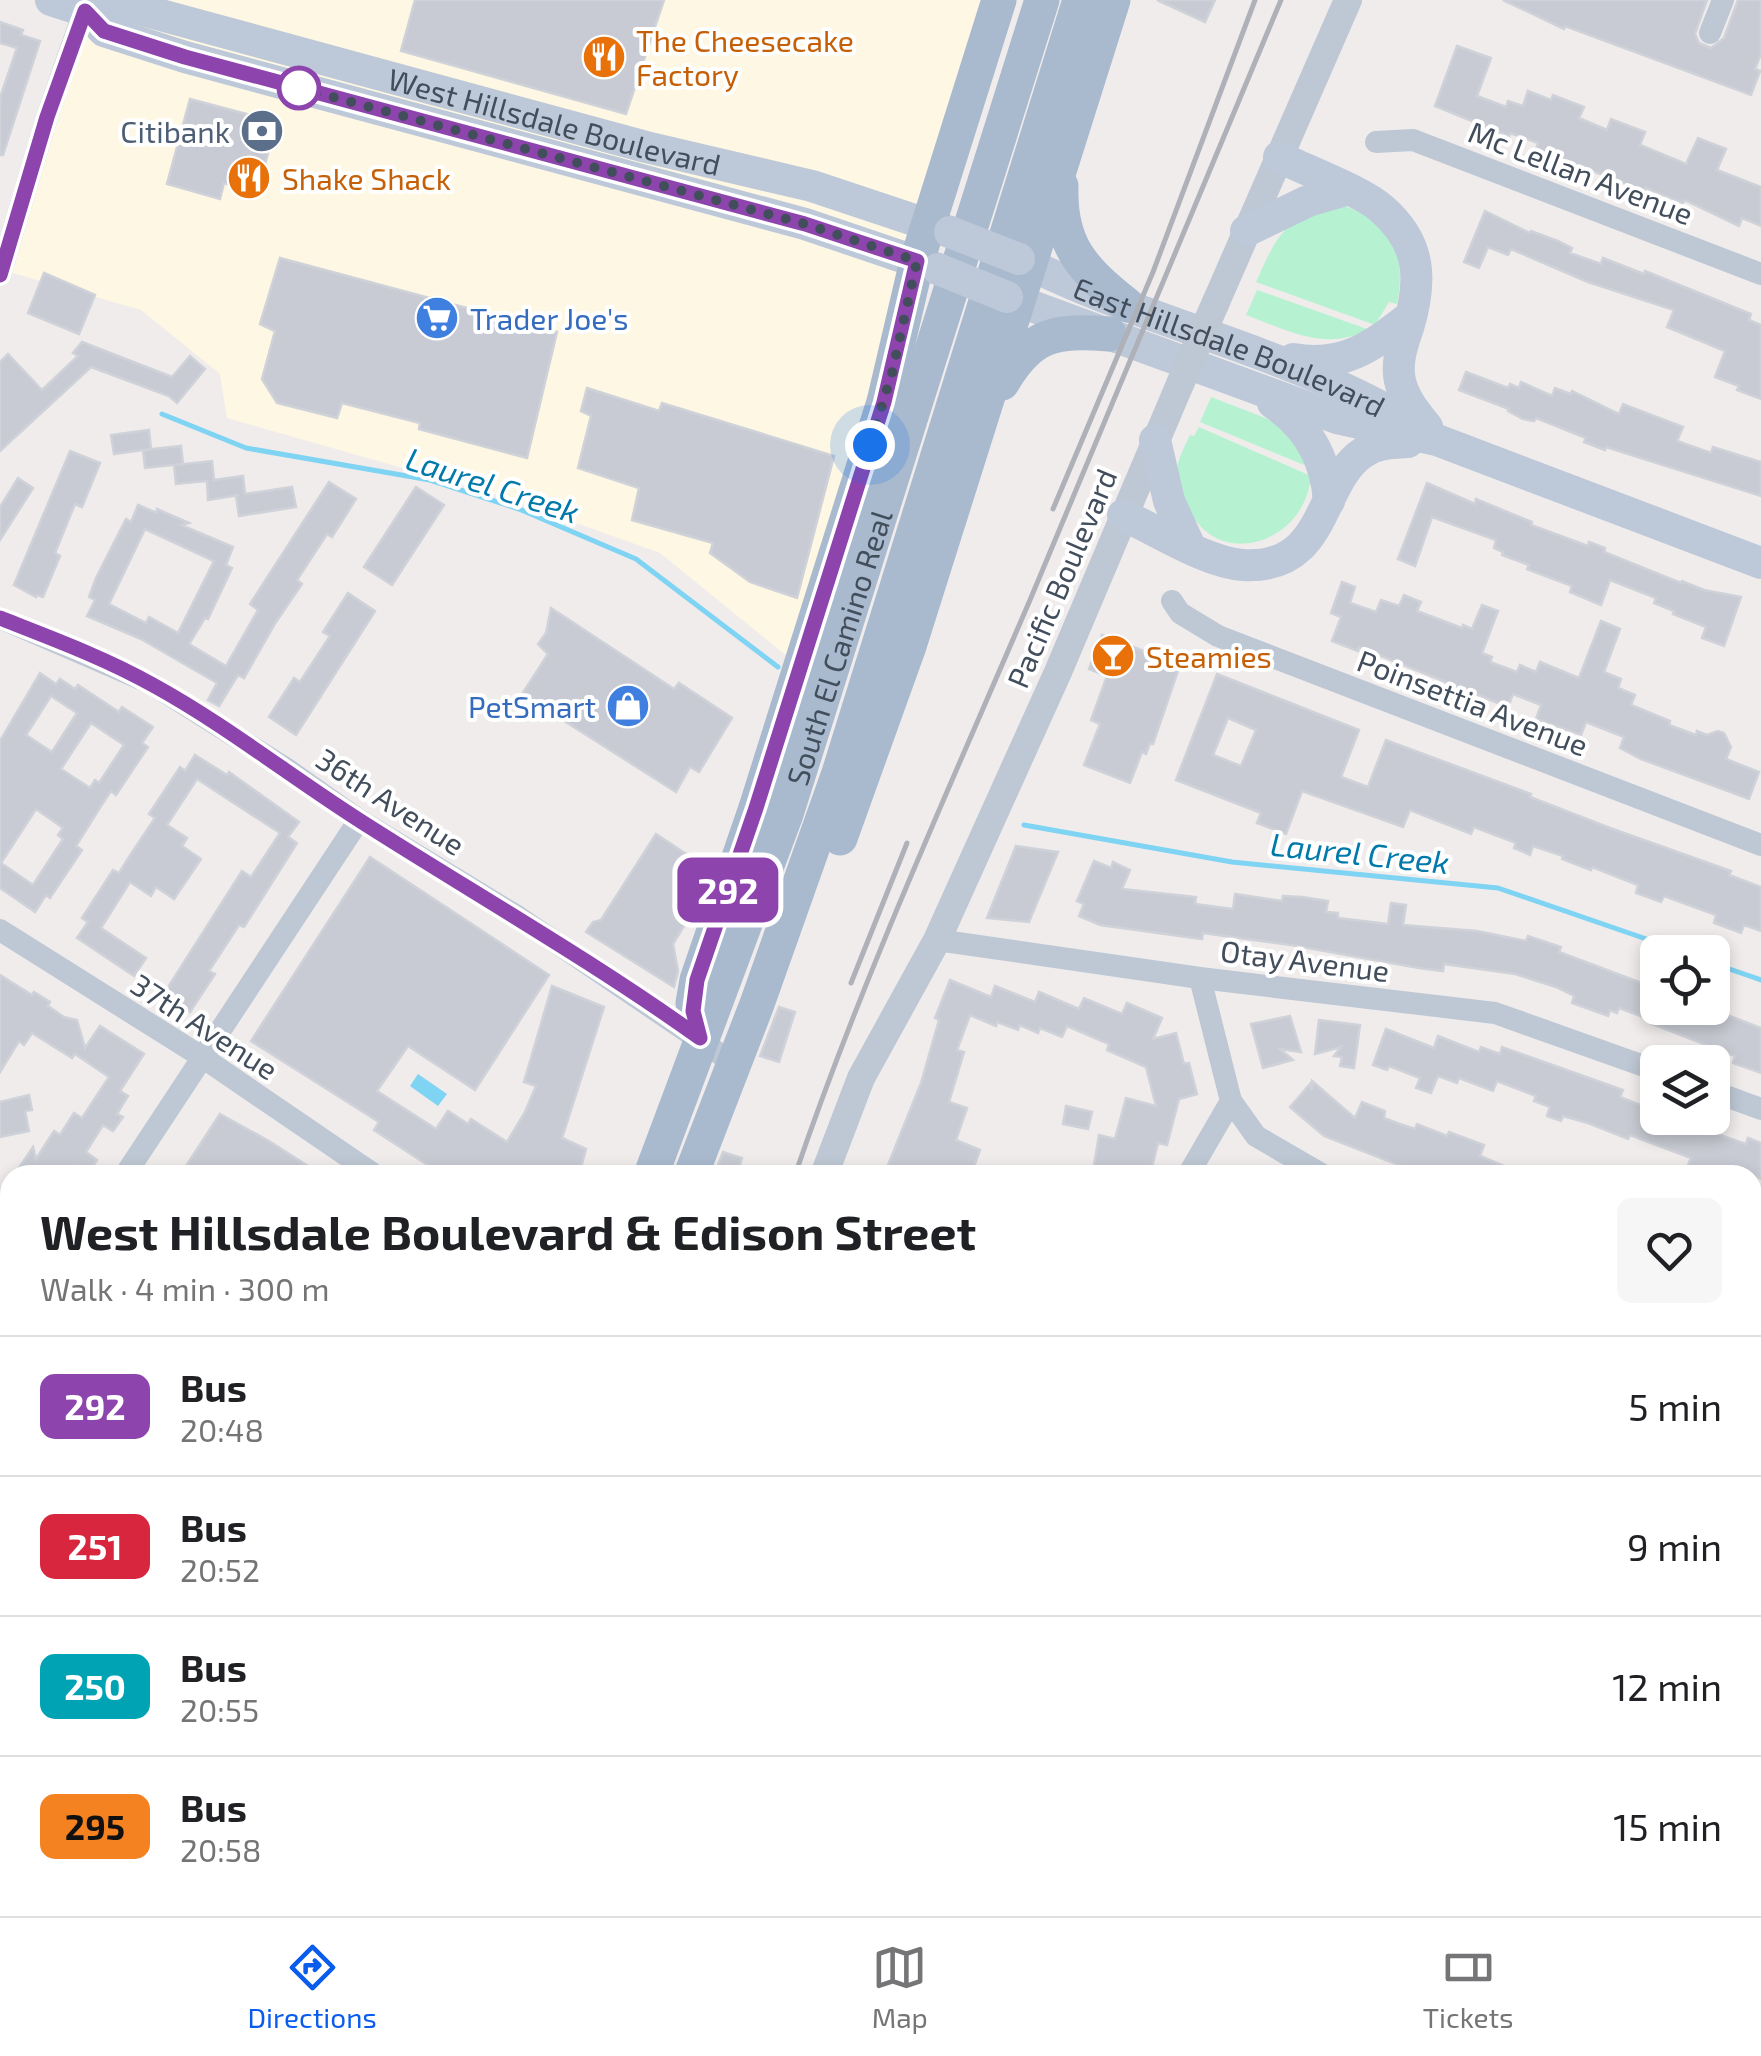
<!DOCTYPE html>
<html lang="en">
<head>
<meta charset="utf-8">
<style>
	body { margin:0; font-family:"Exo 2",sans-serif; background:#f6f6f6; color:#202124; height:100vh; display:flex; flex-direction:column; font-size:38px; white-space:nowrap }
	* { box-sizing:border-box; margin:0 }
	p { font-size:32px; color:#757577 }
	.icon { flex:none; width:55px; height:55px; fill:none; stroke:currentColor; stroke-width:2; stroke-linecap:round; stroke-linejoin:round }
	.map { position:relative; flex:1; overflow:hidden }
	.sheet { position:absolute; left:0px; top:1165px; width:1762px; height:752px; display:flex; flex-direction:column; background:#fff; border-radius:30px 30px 0 0; box-shadow:0 5px 15px #0003 }
	.sheet>* { flex:none }
	.badge { padding:0 20px; border-radius:15px; font-size:35px; line-height:65px }
	.tools { position:absolute; left:1640px; top:935px; display:grid; gap:20px }
	.tools a { display:grid; place-items:center; width:90px; height:90px; border-radius:15px; background:#fff; box-shadow:0 5px 15px #0003; font-size:50px }
	.you { position:absolute; width:50px; height:50px; margin:-25px; border:8px solid #fff; border-radius:50%; background:#1a73e8; box-shadow:0 0 0 15px #1a73e833 }
	.map>.badge { position:absolute; translate:-50% -50%; box-shadow:0 0 0 5px #fff }
	.round { display:grid; place-items:center; flex:none; width:105px; height:105px; border-radius:15px; background:#f6f6f6 }
	.head { display:flex; align-items:center; justify-content:space-between; height:170px; padding:0 40px }
	h1 { font-size:48px; font-weight:700; line-height:75px }
	ul { padding:0; list-style:none }
	li { display:flex; align-items:center; gap:30px; height:140px; padding:0 40px; border-top:2px solid #e0e0e0 }
	li div { flex:1 }
	li b { display:block; font-size:38px }
	li em { font-style:normal }
	li .badge { min-width:110px; font-weight:700; text-align:center }
	.tab-bar { display:flex; justify-content:space-around; align-items:center; height:140px; border-top:2px solid #e0e0e0; background:#fff; font-size:28px; color:#757577 }
	.tab-bar a { display:grid; justify-items:center; gap:5px }
	.tab-bar .on { color:#0a5dec }
	.map>svg:first-child { display:block }
	.commercial { fill:#fdf7e3 }
	.education { fill:#e1ddde }
	.green { fill:#b6f2d1 }
	.water { fill:#7fd3f3 }
	.lines { fill:none; stroke-linecap:round; stroke-linejoin:round }
	.stream { stroke:#7fd3f3; stroke-width:5 }
	.building { fill:#c8cbd3; stroke:#d0d2d9; stroke-width:2.5; fill-rule:evenodd }
	.minor { stroke:#bec8d4; stroke-width:22 }
	.tertiary { stroke:#bec8d4; stroke-width:28 }
	.secondary { stroke:#bdc8d8; stroke-width:32 }
	.primary { stroke:#a9bacf; stroke-width:35 }
	.rail { stroke:#aeb1b8; stroke-width:5 }
	.tertiary-bridge { stroke:#bec8d4; stroke-width:28 }
	.secondary-bridge { stroke:#bdc8d8; stroke-width:32 }
	.line-casing { stroke:#fff; stroke-width:22 }
	.line { stroke:#8e44ad; stroke-width:15 }
	.walk { stroke:#434e5c; stroke-width:10; stroke-dasharray:0 18 }
	.stop-dot { fill:#fff; stroke:#8e44ad; stroke-width:5 }
	.labels { text-anchor:middle; dominant-baseline:central; stroke-width:8; stroke-linejoin:round; paint-order:stroke }
	.food-label { font-size:30px; fill:#c56008; stroke:#fff; text-anchor:start }
	.street-label { font-size:30px; fill:#434e5c; stroke:#fff }
	.service-label { font-size:30px; fill:#4e5e75; stroke:#fff; text-anchor:end }
	.shop-label { font-size:30px; fill:#366cbe; stroke:#fff; text-anchor:start }
	.water-label { font-size:32px; font-style:italic; fill:#017aaa; stroke:#fff }
</style>
</head>
<body>
<div class="map">
<svg width="1761" height="1916" viewBox="0 0 1761 1916">
	<rect width="100%" height="100%" fill="#f0ecec"/>
	<polygon class="commercial" points="87,0 987,0 788,657 660,553 501,496 227,418 220,374 141,310 9,272"/>
	<polygon class="education" points="1761,1544 1761,1916 1671,1916 1671,1908 1752,1908 1752,1567"/>
	<g class="green">
		<path d="M1345 206C1392 224 1407 255 1397 304L1389 302 1375 325 1256 282C1282 224 1284 222 1345 206Z"/>
		<path d="M1257 290 1370 330C1322 351 1292 332 1246 315Z"/>
		<polygon points="1211,397 1281,424 1309,467 1200,422"/>
		<path d="M1199 427 1311 476C1305 546 1212 573 1186 502 1183 492 1177 482 1177 472 1177 459 1185 446 1190 435L1194 436Z"/>
	</g>
	<polygon class="water" points="418,1074 447,1094 438,1106 410,1086"/>
	<g class="lines">
		<g class="stream">
			<polyline points="162,414 246,448 430,480 519,509 636,559 778,667"/>
			<polyline points="1024,825 1232,862 1498,888 1684,952"/>
			<polyline points="1712,963 1761,980"/>
		</g>
	</g>
	<g class="building">
		<polygon points="415,0 664,0 626,114 401,51"/>
		<polygon points="1157,0 1215,0 1205,22"/>
		<polygon points="1503,0 1707,0 1695,34 1699,43 1711,48 1724,38 1738,0 1761,0 1761,54 1755,69 1760,71 1751,95 1565,26 1564,29"/>
		<polygon points="0,22 23,30 21,35 40,41 3,155 0,155 0,98 17,48 0,43"/>
		<polygon points="1457,46 1491,58 1477,96 1506,107 1508,101 1523,106 1528,91 1551,100 1553,95 1584,107 1579,118 1607,130 1611,119 1645,132 1640,145 1686,164 1698,138 1726,149 1717,170 1761,187 1761,226 1742,218 1739,226 1685,200 1683,203 1646,188 1644,191 1536,149 1538,143 1510,133 1509,136 1435,106"/>
		<polygon points="190,99 276,122 258,192 224,183 220,199 167,184"/>
		<polygon points="1485,211 1530,233 1531,231 1558,241 1572,248 1570,253 1601,264 1603,258 1644,274 1645,271 1751,314 1749,320 1761,325 1761,399 1737,390 1739,386 1715,377 1725,351 1667,327 1674,310 1588,282 1511,249 1508,255 1488,247 1479,268 1464,262"/>
		<polygon points="280,258 557,332 527,458 419,429 420,423 342,403 337,418 277,403 262,379 275,331 260,324"/>
		<polygon points="44,273 95,295 79,334 28,313"/>
		<polygon points="82,342 172,377 190,356 205,369 177,403 169,396 91,367 0,451 0,362 8,354 42,390 78,356 73,353"/>
		<polygon points="1466,372 1508,388 1510,384 1519,388 1521,382 1552,396 1555,388 1571,394 1572,391 1619,414 1623,404 1683,427 1677,441 1711,453 1713,447 1761,462 1761,496 1606,447 1605,450 1584,442 1586,438 1536,418 1534,421 1523,419 1508,411 1509,409 1459,390"/>
		<polygon points="587,388 659,411 662,403 834,456 797,598 750,582 710,553 713,543 632,520 639,488 578,468 591,416 581,411"/>
		<polygon points="149,430 151,449 144,450 181,446 183,464 145,468 143,450 114,454 111,435"/>
		<polygon points="70,451 100,463 82,507 75,504 55,553 60,556 43,597 37,595 36,597 14,585"/>
		<polygon points="212,461 214,480 243,476 245,494 292,487 296,507 239,516 236,496 239,495 208,500 207,481 176,484 174,465"/>
		<polygon points="18,478 33,488 0,540 0,507"/>
		<path d="M329 482 356 499 332 537 327 534 297 580 302 584 276 622 244 678 238 675 219 706 208 700 217 683 141 639 87 616 95 600 89 597 96 578 126 519 131 522 138 505 157 513V509L189 523 181 525 233 547 226 565 232 568 208 619 205 618 189 644 226 666 258 610 250 604ZM145 529 214 561 178 633 149 617 146 623 109 604Z"/>
		<polygon points="1427,483 1475,504 1476,499 1500,509 1532,522 1531,525 1588,546 1589,542 1605,548 1604,552 1681,583 1682,581 1704,590 1741,597 1724,646 1702,638 1706,627 1673,614 1674,611 1654,603 1656,598 1610,580 1601,605 1570,592 1572,586 1527,569 1529,565 1502,555 1503,552 1494,548 1496,540 1432,517 1415,566 1398,559"/>
		<polygon points="416,487 444,505 392,585 364,567"/>
		<polygon points="1342,582 1355,587 1350,603 1376,612 1381,600 1399,606 1404,595 1421,602 1417,611 1462,628 1463,625 1472,629 1482,605 1498,611 1482,653 1492,657 1490,662 1517,672 1520,665 1536,672 1540,662 1579,678 1601,621 1620,629 1604,672 1621,679 1618,688 1635,695 1631,705 1670,721 1669,725 1696,735 1697,731 1707,735 1718,731 1724,733 1731,747 1726,759 1759,772 1749,799 1641,759 1620,748 1624,737 1586,722 1581,735 1536,719 1541,705 1513,694 1508,707 1359,647 1358,651 1332,641 1341,617 1331,613"/>
		<polygon points="348,593 375,611 296,735 269,717 294,678 300,682 330,636 323,632"/>
		<polygon points="551,608 674,689 679,683 732,718 699,772 690,767 676,792 522,694 548,654 538,644 546,633"/>
		<polygon points="1102,635 1180,665 1153,744 1150,743 1146,754 1142,752 1130,783 1084,765 1100,724 1091,720 1107,676 1089,669"/>
		<path d="M40 673 56 684 60 679 75 689 78 685 119 712 122 707 153 727 142 743 148 747 116 795 111 791 101 806 76 846 82 850 50 898 46 895 35 912 0 888V741ZM51 696 77 713 52 752 26 735ZM91 723 124 745 99 783 95 780 90 788 61 769ZM36 809 63 828 58 835 63 839 33 885 1 863Z"/>
		<path d="M1217 674 1359 730 1341 777 1368 787 1386 740 1531 794 1530 797 1610 828 1731 871 1729 875 1761 887V931L1744 925 1741 933 1714 923 1716 915 1664 896 1661 902 1636 893 1638 885 1592 867 1591 870 1562 859 1563 856 1533 846 1530 855 1514 848 1516 843 1474 827 1471 834 1410 810 1403 827 1302 791 1286 834 1257 823 1261 813 1176 780ZM1228 718 1256 730 1241 766 1213 755Z"/>
		<polygon points="195,755 227,775 229,772 299,822 288,837 297,843 244,927 239,925 209,971 215,974 190,1012 163,995 242,871 251,877 280,833 197,779 167,825 187,838 182,846 201,859 174,899 156,887 151,896 130,882 101,928 146,958 134,976 77,938 88,922 82,918 113,870 119,873 129,857 155,818 149,814 180,767 185,771"/>
		<polygon points="656,834 712,871 705,891 673,944 678,971 674,987 586,932 593,922 601,920"/>
		<polygon points="1016,846 1058,852 1029,922 987,918"/>
		<polygon points="370,857 549,975 475,1090 408,1046 377,1091 436,1129 448,1111 468,1124 471,1119 507,1142 525,1112 536,1086 524,1082 552,986 604,1007 562,1138 586,1149 579,1175 443,1175 374,1130 379,1122 251,1041"/>
		<polygon points="1094,861 1111,868 1113,862 1130,870 1122,889 1196,897 1195,904 1233,909 1235,894 1282,901 1283,896 1302,897 1328,901 1326,912 1338,913 1338,918 1388,924 1391,903 1406,905 1403,925 1477,931 1526,941 1528,936 1561,947 1559,952 1658,989 1658,1008 1724,1008 1722,1013 1761,1028 1761,1073 1733,1063 1735,1056 1652,1024 1654,1021 1619,1008 1617,1013 1610,1010 1608,1016 1572,1003 1574,996 1556,987 1515,974 1444,964 1443,971 1419,968 1291,945 1203,933 1202,939 1100,925 1079,916 1084,904 1077,901"/>
		<polygon points="0,975 32,995 34,992 50,1002 48,1006 64,1017 77,1020 85,1048 100,1026 144,1054 120,1091 128,1096 117,1114 123,1117 113,1131 103,1125 86,1152 97,1160 89,1173 77,1165 71,1175 14,1175 33,1147 36,1159 54,1131 60,1135 74,1113 82,1118 109,1077 75,1054 72,1058 32,1033 24,1045 19,1041 0,1072"/>
		<polygon points="950,980 991,997 995,986 1035,1002 1039,992 1079,1009 1084,998 1122,1014 1127,1003 1162,1018 1153,1039 1176,1033 1184,1064 1189,1063 1197,1094 1179,1099 1167,1145 1158,1143 1150,1175 1107,1175 1093,1171 1099,1135 1115,1139 1126,1098 1156,1106 1146,1067 1107,1050 1109,1044 1067,1026 1062,1037 1040,1028 1038,1033 1020,1025 1018,1030 997,1022 996,1026 970,1015 957,1050 964,1052 949,1102 967,1108 956,1140 980,1150 971,1175 884,1175 921,1083 939,1020 935,1018"/>
		<polygon points="779,1007 795,1012 779,1062 760,1056"/>
		<polygon points="1290,1016 1301,1052 1280,1049 1293,1060 1263,1068 1251,1024"/>
		<polygon points="1319,1020 1360,1025 1354,1068 1340,1066 1342,1057 1334,1056 1341,1047 1315,1054"/>
		<polygon points="1386,1029 1434,1048 1438,1036 1479,1052 1481,1047 1500,1054 1502,1047 1623,1090 1620,1097 1658,1112 1658,1118 1671,1118 1746,1144 1748,1138 1761,1143 1761,1179 1752,1175 1684,1175 1691,1158 1630,1135 1628,1139 1588,1123 1563,1116 1561,1121 1547,1116 1550,1107 1534,1101 1536,1096 1497,1081 1493,1091 1459,1078 1457,1083 1438,1076 1431,1093 1416,1088 1420,1078 1389,1066 1387,1070 1373,1065"/>
		<polygon points="1312,1081 1355,1118 1362,1102 1385,1111 1384,1118 1397,1123 1415,1129 1417,1124 1447,1136 1449,1132 1484,1145 1480,1156 1526,1175 1424,1175 1324,1136 1290,1107 1310,1084 1312,1090"/>
		<polygon points="29,1095 32,1110 25,1111 29,1131 0,1137 0,1102"/>
		<polygon points="1066,1106 1092,1112 1088,1129 1063,1124"/>
		<polygon points="220,1114 269,1141 322,1175 180,1175"/>
		<polygon points="723,1152 742,1158 737,1175 714,1175"/>
	</g>
	<g class="lines">
		<g class="minor">
			<polyline points="1710,33 1723,0"/>
			<polyline points="1376,142 1413,140 1761,274"/>
			<polyline points="0,275 47,117 88,0"/>
			<polyline points="1172,601 1180,613 1218,636 1761,845"/>
			<polyline points="0,618 152,684 287,769 359,820 517,916 733,1063"/>
			<polyline points="0,930 202,1057 375,1175"/>
			<polyline points="937,940 1200,978 1495,1013 1658,1071"/>
			<polyline points="1200,978 1231,1101 1256,1136 1323,1175"/>
			<polyline points="1712,1091 1761,1109"/>
			<polyline points="125,1175 359,820"/>
			<polyline points="1188,1175 1231,1101"/>
			<polyline points="0,1249 10,1256"/>
			<polyline points="1752,1357 1761,1364"/>
			<polyline points="0,1367 10,1352"/>
			<polyline points="1752,1493 1761,1470"/>
			<polyline points="0,1673 10,1680"/>
			<polyline points="367,1908 380,1916"/>
			<polyline points="1117,1908 1151,1916"/>
			<polyline points="1644,1908 1644,1916"/>
			<polyline points="0,1909 11,1916"/>
			<polyline points="74,1916 80,1908"/>
			<polyline points="1382,1916 1384,1908"/>
		</g>
		<g class="tertiary">
			<polyline points="1216,302 1348,0"/>
			<polyline points="824,1175 861,1078 937,940 1058,672 1180,384"/>
			<polyline points="627,1916 629,1908"/>
		</g>
		<g class="secondary">
			<polyline points="51,0 85,11 104,31 185,57 805,224 938,269"/>
			<path id="s1" d="M85 11 104 1 113 2 646 147 812 186 950 232"/>
			<path d="M1279 157C1305 170 1362 191 1382 209 1422 244 1422 281 1408 328 1402 345 1396 363 1400 381 1404 399 1416 413 1427 427"/>
			<polyline points="1246,231 1308,201 1346,190"/>
			<path id="s2" d="M1019 259C1147 325 1294 351 1416 427"/>
			<polyline points="1007,297 1337,418 1437,440 1761,563"/>
			<path d="M1293 359C1345 368 1372 346 1411 316"/>
			<path d="M1273 403C1308 426 1326 459 1329 501"/>
			<polyline points="1155,440 1169,501 1190,547"/>
			<path d="M1123 515C1156 530 1207 563 1243 565 1329 570 1317 482 1364 452 1377 443 1392 443 1408 442"/>
		</g>
		<g class="primary">
			<path d="M1061 186C1059 246 1083 270 1127 305"/>
			<path d="M1002 383C1031 333 1056 330 1109 334"/>
			<polyline points="840,838 909,646 1113,0"/>
			<polyline points="693,1003 697,980 756,808 884,402 917,261 999,0"/>
			<path id="s3" d="M651 1175 786 814 1042 0"/>
			<polyline points="691,1175 757,1004 839,773 1080,0"/>
			<polyline points="478,1916 480,1908"/>
		</g>
		<g class="rail">
			<polyline points="1053,509 1153,272 1255,0"/>
			<polyline points="851,983 907,843"/>
			<path d="M795 1175C862 979 948 791 1030 600 1115 401 1197 200 1281 0"/>
			<polyline points="590,1916 592,1908"/>
		</g>
		<polyline class="tertiary-bridge" points="1180,384 1216,302"/>
		<g class="secondary-bridge">
			<polyline points="950,232 1019,259"/>
			<polyline points="938,269 1007,297"/>
		</g>
	</g>
	<g class="lines">
		<g class="line-casing">
			<path id="line" d="M0 275 47 117 85 11 104 31 185 57 805 224 917 261 884 402 756 808 697 980 693 1011 700 1038C591 960 475 894 362 822 291 777 226 725 153 685 105 658 51 638 0 618"/>
		</g>
		<use href="#line" class="line"/>
		<polyline class="walk" points="299,88 805,224 917,261 892,373 870,445"/>
	</g>
	<defs>
		<g id="restaurant-disc" transform="scale(2.25)"><circle r="9.5" fill="#e8710a" stroke="#fff"/><path d="M-5-6h1v4h1v-4h1v4h1v-4h1v5L-1.5 .5V6h-2V.5L-5-1ZM5-6V6H3V1.5H1.5Q1.5-4 5-6Z" fill="#fff"/></g>
		<g id="bank-disc" transform="scale(2.25)"><circle r="9.5" fill="#5c6f8a" stroke="#fff"/><path d="M-6-4H6V4H-6ZM0-2.3a2.3 2.3 0 1 0 0 4.6a2.3 2.3 0 1 0 0-4.6Z" fill="#fff"/></g>
		<g id="supermarket-disc" transform="scale(2.25)"><circle r="9.5" fill="#3f7fe0" stroke="#fff"/><path d="M-6-5.5h2.5l.6 2H6L4.5 2H-2.5L-4.4-4H-6ZM-1.5 3.2a1.3 1.3 0 1 0 .1 0ZM3 3.2a1.3 1.3 0 1 0 .1 0Z" fill="#fff"/></g>
		<g id="bar-disc" transform="scale(2.25)"><circle r="9.5" fill="#e8710a" stroke="#fff"/><path d="M-6-5H6L.8 .8V4.5H3.5V6h-7V4.5H-.8V.8Z" fill="#fff"/></g>
		<g id="shop-disc" transform="scale(2.25)"><circle r="9.5" fill="#3f7fe0" stroke="#fff"/><path d="M-5-2.5h2.3a2.7 3.5 0 0 1 5.4 0H5L5.5 6h-11ZM-1.5-2.5h3a1.5 2.3 0 0 0-3 0Z" fill="#fff"/></g>
	</defs>
	<g fill-rule="evenodd">
		<use href="#restaurant-disc" x="604" y="57"/>
		<use href="#bank-disc" x="262" y="131"/>
		<use href="#restaurant-disc" x="249" y="178"/>
		<use href="#supermarket-disc" x="437" y="318"/>
		<use href="#bar-disc" x="1113" y="656"/>
		<use href="#shop-disc" x="628" y="706"/>
	</g>
	<circle class="stop-dot" cx="299" cy="88" r="20"/>
	<g class="labels">
		<g class="food-label">
			<text x="636" y="40">The Cheesecake<tspan x="636" dy="34">Factory</tspan></text>
			<text x="282" y="178">Shake Shack</text>
			<text x="1146" y="656">Steamies</text>
		</g>
		<g class="street-label">
			<text stroke="none"><textPath href="#s1" startOffset="488">West Hillsdale Boulevard</textPath></text>
			<text transform="translate(1581 172) rotate(21)">Mc Lellan Avenue</text>
			<text stroke="none"><textPath href="#s2" startOffset="228">East Hillsdale Boulevard</textPath></text>
			<text transform="translate(1061 578) rotate(-67)">Pacific Boulevard</text>
			<text stroke="none"><textPath href="#s3" startOffset="560">South El Camino Real</textPath></text>
			<text transform="translate(1473 702) rotate(21)">Poinsettia Avenue</text>
			<text transform="translate(391 801) rotate(33)">36th Avenue</text>
			<text transform="translate(1305 960) rotate(7)">Otay Avenue</text>
			<text transform="translate(205 1026) rotate(33)">37th Avenue</text>
		</g>
		<g class="service-label">
			<text x="230" y="131">Citibank</text>
		</g>
		<g class="shop-label">
			<text x="470" y="318">Trader Joe's</text>
			<text x="596" y="706" text-anchor="end">PetSmart</text>
		</g>
		<g class="water-label">
			<text transform="translate(493 484) rotate(18)">Laurel Creek</text>
			<text transform="translate(1360 852) rotate(6)">Laurel Creek</text>
		</g>
	</g>
</svg>
<div class="tools">
<a><svg class="icon" aria-label="locate" viewBox="0 0 24 24"><circle cx="12" cy="12" r="6"/><path d="M12 2v4M12 18v4M2 12h4M18 12h4"/></svg></a>
<a><svg class="icon" aria-label="layers" viewBox="0 0 24 24"><path d="M12 4l9 5-9 5-9-5zM3 14l9 5 9-5"/></svg></a>
</div>
<div class="you" style="left:870px;top:445px"></div>
<b class="badge" style="left:728px;top:890px;background:#8e44ad;color:#fff">292</b>
<section class="sheet">
<div class="head"><div><h1>West Hillsdale Boulevard &amp; Edison Street</h1><p>Walk · 4 min · 300 m</p></div><a class="round"><svg class="icon" aria-label="heart" viewBox="0 0 24 24"><path d="M12 20l-8-8c-3-5 5-10 8-4 3-6 11-1 8 4z"/></svg></a></div>
<ul>
<li><span class="badge" style="background:#8e44ad;color:#fff">292</span><div><b>Bus</b><p>20:48</p></div><em>5 min</em></li>
<li><span class="badge" style="background:#d7263d;color:#fff">251</span><div><b>Bus</b><p>20:52</p></div><em>9 min</em></li>
<li><span class="badge" style="background:#00a3b4;color:#fff">250</span><div><b>Bus</b><p>20:55</p></div><em>12 min</em></li>
<li><span class="badge" style="background:#f58220;color:#111">295</span><div><b>Bus</b><p>20:58</p></div><em>15 min</em></li>
</ul>
</section>
</div>
<nav class="tab-bar">
<a class="on"><svg class="icon" aria-label="directions" viewBox="0 0 24 24"><path d="M12 3l9 9-9 9-9-9zM9 14v-3h6M13 9l2 2-2 2"/></svg>Directions</a>
<a><svg class="icon" aria-label="map" viewBox="0 0 24 24"><path d="M3 6l6-2 6 2 6-2v14l-6 2-6-2-6 2zM9 4v14M15 6v14"/></svg>Map</a>
<a><svg class="icon" aria-label="tickets" viewBox="0 0 24 24"><path d="M3 7h18v10H3zM15 7v10"/></svg>Tickets</a>
</nav>
</body>
</html>
